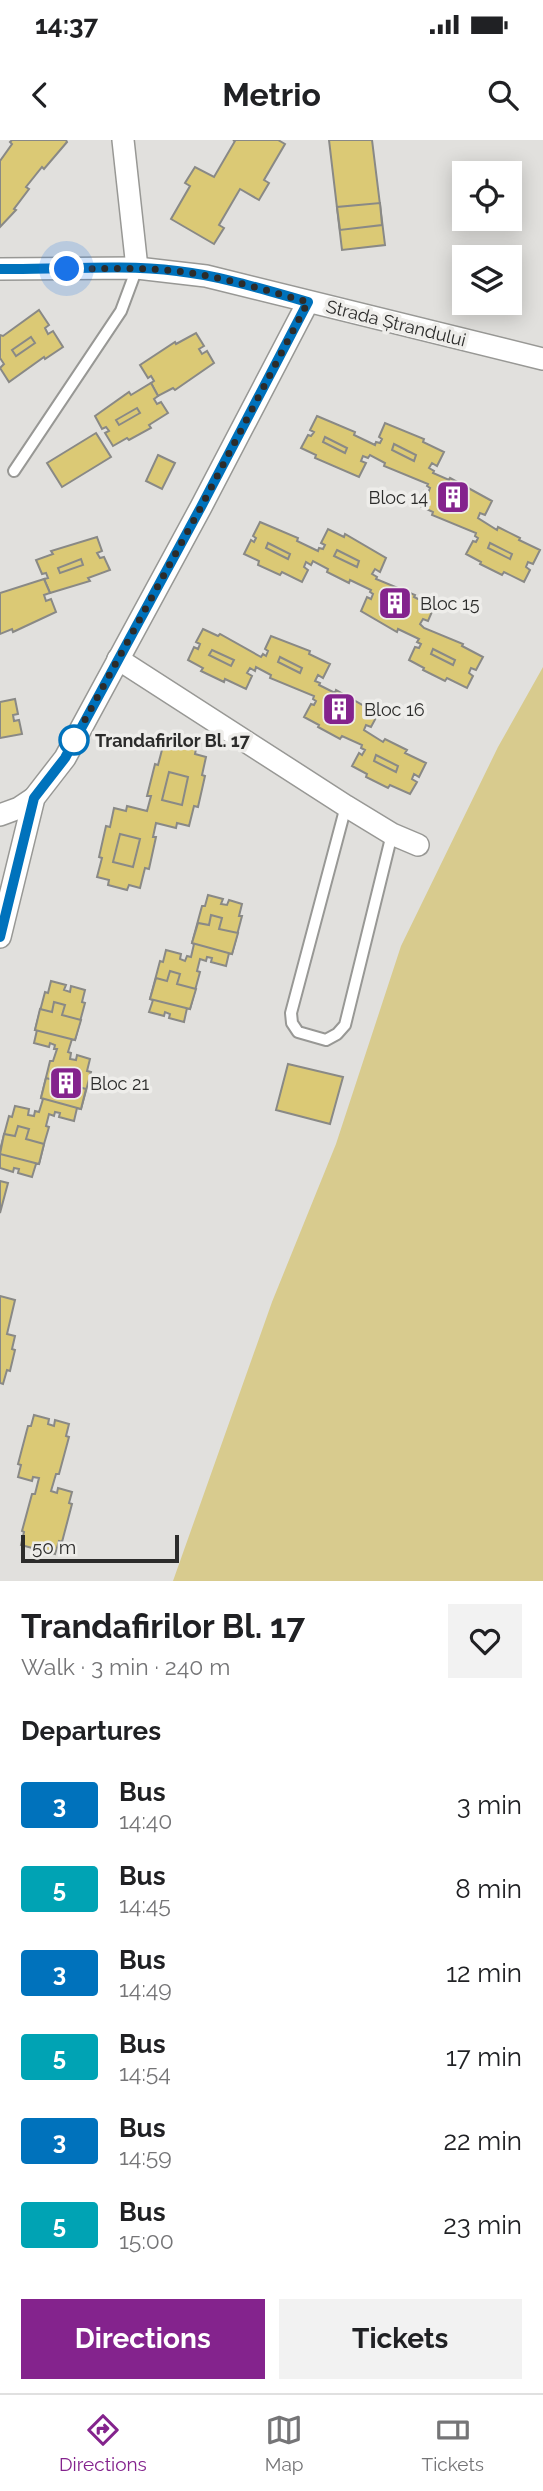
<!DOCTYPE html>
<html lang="en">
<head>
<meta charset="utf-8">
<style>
	body { margin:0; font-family:Raleway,sans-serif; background:#f2f2f2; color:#202124; height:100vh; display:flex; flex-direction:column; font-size:26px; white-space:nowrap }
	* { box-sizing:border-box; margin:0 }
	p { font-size:23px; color:#757577 }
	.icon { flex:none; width:38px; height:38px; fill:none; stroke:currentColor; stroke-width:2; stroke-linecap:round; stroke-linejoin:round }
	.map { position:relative; height:1441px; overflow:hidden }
	.details { display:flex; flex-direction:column; background:#fff; flex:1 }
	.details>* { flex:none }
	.badge { padding:0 14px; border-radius:5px; font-size:24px; line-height:46px }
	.tools { position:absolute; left:452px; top:21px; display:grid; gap:14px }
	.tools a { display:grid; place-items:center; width:70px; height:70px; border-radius:0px; background:#fff; box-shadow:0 4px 18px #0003; font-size:35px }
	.scale { position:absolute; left:21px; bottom:18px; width:158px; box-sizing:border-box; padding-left:7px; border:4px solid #2c2c2b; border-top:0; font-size:19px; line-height:24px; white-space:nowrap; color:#2c2c2b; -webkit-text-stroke:5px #eeedea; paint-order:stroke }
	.you { position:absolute; width:35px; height:35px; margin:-18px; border:5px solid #fff; border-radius:50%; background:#1a73e8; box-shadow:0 0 0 10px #1a73e833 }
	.map>.badge { position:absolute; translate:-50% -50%; box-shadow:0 0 0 4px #fff }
	h2 { padding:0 21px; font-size:26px; line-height:63px }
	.round { display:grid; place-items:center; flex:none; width:74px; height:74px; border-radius:0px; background:#f2f2f2 }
	.summary { display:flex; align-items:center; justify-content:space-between; height:119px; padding:0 21px }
	h1 { font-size:33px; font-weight:700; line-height:52px }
	.primary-button { display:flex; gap:14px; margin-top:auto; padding:14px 21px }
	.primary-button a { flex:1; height:80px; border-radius:0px; background:#84238d; color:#fff; font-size:28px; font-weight:700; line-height:80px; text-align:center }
	.primary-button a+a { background:#f2f2f2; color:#202124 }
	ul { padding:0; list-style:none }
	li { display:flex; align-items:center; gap:21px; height:84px; padding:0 21px }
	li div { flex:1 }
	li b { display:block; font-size:26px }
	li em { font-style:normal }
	li .badge { min-width:77px; font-weight:700; text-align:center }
	.status { display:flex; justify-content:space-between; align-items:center; height:49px; padding:0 35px; background:#fff; direction:ltr }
	.status svg { height:19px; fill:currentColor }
	header { display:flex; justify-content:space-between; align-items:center; height:91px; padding:0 21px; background:#fff; font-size:32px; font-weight:700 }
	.menu { display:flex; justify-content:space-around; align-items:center; height:98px; border-top:2px solid #e0e0e0; background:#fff; font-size:19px; color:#757577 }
	.menu a { display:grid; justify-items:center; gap:4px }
	.menu .current { color:#84238d }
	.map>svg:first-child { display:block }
	.green { fill:#d8cb8e }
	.building { fill:#dbc975; stroke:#898986; stroke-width:2 }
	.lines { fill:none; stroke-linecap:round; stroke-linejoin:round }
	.service-casing { stroke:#989895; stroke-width:14 }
	.minor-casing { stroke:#989895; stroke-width:24 }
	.service { stroke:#fff; stroke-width:10 }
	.minor { stroke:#fff; stroke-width:21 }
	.line-casing { stroke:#fff; stroke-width:16 }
	.line { stroke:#0072bc; stroke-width:10 }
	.walk { stroke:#2c2c2b; stroke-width:7; stroke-dasharray:0 12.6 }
	.stop-dot { fill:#fff; stroke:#0072bc; stroke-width:3.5 }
	.labels { text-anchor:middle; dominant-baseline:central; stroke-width:7; stroke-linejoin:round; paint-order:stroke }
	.street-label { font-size:18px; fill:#2c2c2b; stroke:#eeedea }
	.poi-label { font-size:18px; fill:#2c2c2b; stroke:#eeedea; text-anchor:start }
	.stop-label { font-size:18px; font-weight:bold; fill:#2c2c2b; stroke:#eeedea; text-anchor:start }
</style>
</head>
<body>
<div class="status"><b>14:37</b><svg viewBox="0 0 49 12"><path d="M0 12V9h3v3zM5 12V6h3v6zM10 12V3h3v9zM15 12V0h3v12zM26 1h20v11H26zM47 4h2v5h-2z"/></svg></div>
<header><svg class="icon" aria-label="back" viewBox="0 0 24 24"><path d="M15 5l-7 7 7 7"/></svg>Metrio<svg class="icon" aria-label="search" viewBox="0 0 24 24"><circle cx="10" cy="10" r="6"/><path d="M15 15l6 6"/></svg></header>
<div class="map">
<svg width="543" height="1441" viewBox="0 0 543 1441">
	<rect width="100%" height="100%" fill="#e1e0dd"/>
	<polygon class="green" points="543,527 543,1441 173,1441 272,1162 336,1004 401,806 498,607"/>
	<g class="building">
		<polygon points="12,0 66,0 67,2 44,29 42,27 26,47 29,49 14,69 16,70 0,87 0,21 12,4 10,2"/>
		<polygon points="233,0 278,0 285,4 264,40 269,43 259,60 240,49 219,85 224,88 214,104 171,79 190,46 185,43 195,27 214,37 235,1"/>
		<polygon points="329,0 372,0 385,105 342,110"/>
		<polygon points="380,63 382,85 340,90 337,67"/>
		<polygon points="39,170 49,185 45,188 48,194 53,191 63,207 45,219 44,217 9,242 0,228 4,224 0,218 0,195 3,196"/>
		<polygon points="196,193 204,206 199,209 202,214 207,211 214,223 175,250 173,248 158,256 151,243 154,241 151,236 148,238 140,225 175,202 176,204"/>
		<polygon points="31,197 35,203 16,216 12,210"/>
		<polygon points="151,243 158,256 154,259 157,264 161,262 168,273 149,285 151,288 129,300 127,298 113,306 105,293 109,291 106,287 102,289 95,276 129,252 131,255"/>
		<polygon points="137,268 140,273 119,285 116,280"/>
		<polygon points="317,276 355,292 354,295 375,305 376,302 380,303 382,299 379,297 385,283 424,299 423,302 444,312 437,326 432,323 429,328 434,331 433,333 449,340 450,338 492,361 485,375 480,373 478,378 497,390 498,387 520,398 519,400 540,410 533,424 528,422 526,427 530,430 524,442 504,432 502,435 480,424 481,422 466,414 473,401 476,402 478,398 475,396 476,393 432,375 433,372 418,365 424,351 428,353 430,348 427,346 428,344 384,326 385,323 370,315 368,318 363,316 361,321 366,323 359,337 315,318 316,315 301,308 308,295 311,296 314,292 310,290"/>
		<polygon points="96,293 111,317 62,347 47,323"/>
		<polygon points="325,297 347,308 345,313 323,302"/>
		<polygon points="394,304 416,315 414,321 392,310"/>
		<polygon points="158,315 175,323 162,349 146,341"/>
		<polygon points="442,354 464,365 462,370 439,359"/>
		<polygon points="260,382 298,398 297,401 318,411 319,408 323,409 325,405 321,403 328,389 344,397 345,394 386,418 380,432 375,429 372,434 377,437 376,439 415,455 414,457 434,467 428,481 423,479 420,484 424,488 463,504 462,506 483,517 476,530 471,528 469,533 473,536 467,548 447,538 445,541 423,530 424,528 409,520 415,507 419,508 421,504 417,502 419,499 398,489 397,492 361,471 367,457 371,459 373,454 370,452 371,450 350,440 349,443 327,432 328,429 313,421 311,425 306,422 304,427 308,430 302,442 282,432 280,435 258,425 259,421 244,414 251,400 254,402 256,398 253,396"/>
		<polygon points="97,397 102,411 97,413 100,418 104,417 110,430 88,438 90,441 50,453 44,439 48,438 46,433 42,434 36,420 53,414 51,411"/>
		<polygon points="268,403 290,414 288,419 266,408"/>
		<polygon points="490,403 512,414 510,419 488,408"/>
		<polygon points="337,410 359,421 357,427 334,416"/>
		<polygon points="81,419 83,425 60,433 58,428"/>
		<polygon points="44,439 50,453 44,455 46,461 51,459 56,472 13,492 12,489 0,494 0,453"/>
		<polygon points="385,460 407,471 404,476 382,465"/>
		<polygon points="203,489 218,496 220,494 261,517 263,514 266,516 268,511 265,509 271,496 310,511 309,514 330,524 323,538 318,535 315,541 320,543 319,545 335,553 336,550 378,574 371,587 366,585 364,590 383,602 385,599 407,610 405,613 426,623 419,637 414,634 412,639 417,642 410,654 390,645 388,648 366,637 367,634 352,626 359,613 362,615 365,610 361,608 362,605 342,596 340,599 318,587 319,585 304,577 311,564 314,565 316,561 313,559 314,556 270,538 271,535 256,527 255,531 250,528 247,533 252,536 246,549 225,539 224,542 201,531 203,528 188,520 194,507 198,509 200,504 196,502"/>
		<polygon points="433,509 455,520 453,525 431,514"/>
		<polygon points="212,510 234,520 231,526 209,515"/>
		<polygon points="280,517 302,528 300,533 278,522"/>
		<polygon points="15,559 18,574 13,575 14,581 19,580 22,594 0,598 0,562"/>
		<polygon points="328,566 350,577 348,582 326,571"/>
		<polygon points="176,604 196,609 195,614 206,617 202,635 205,636 198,667 194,666 189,686 177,683 176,688 156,683 153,697 156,697 149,729 145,728 140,748 129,745 127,750 108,745 109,740 97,737 102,718 99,717 106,686 110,687 114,668 126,671 127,666 147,671 151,656 147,656 155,624 158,625 163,606 174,609"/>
		<polygon points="376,615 398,626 396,632 374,621"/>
		<polygon points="169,632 188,637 182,665 162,660"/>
		<polygon points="120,694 140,699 133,727 113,722"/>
		<polygon points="208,755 223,759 221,764 227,765 229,760 242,764 239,776 242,776 232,814 229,813 226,826 211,822 212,818 207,817 206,821 200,819 197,831 200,832 190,869 187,868 184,882 169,878 170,874 165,872 164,876 149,872 153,860 150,859 160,821 163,822 166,810 181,814 180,819 185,821 187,816 191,817 194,804 192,803 202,766 205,766"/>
		<polygon points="211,775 222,778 219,789 238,793 232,814 192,803 198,783 209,785"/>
		<polygon points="170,831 180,834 177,844 196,849 190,869 150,859 156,838 167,841"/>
		<polygon points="51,841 66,845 64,850 70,852 71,846 85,850 82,862 85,863 75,900 72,899 68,912 71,913 70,919 76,920 77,915 90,919 87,931 91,932 81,969 77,968 74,981 59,977 60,973 55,972 54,976 49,974 46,986 49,987 44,1004 39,1024 36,1024 32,1037 18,1033 19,1029 14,1028 13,1032 0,1028 0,1010 9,976 12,977 15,966 29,969 28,975 34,976 35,971 39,972 43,959 41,958 50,921 53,921 57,909 54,909 55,905 50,903 49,907 34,903 37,890 35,890 45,852 48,853"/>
		<polygon points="54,862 65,865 62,875 81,880 75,900 35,890 40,869 52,872"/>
		<polygon points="288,924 343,937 330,984 276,970"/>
		<polygon points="60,931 70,933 68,944 86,949 81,969 41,958 46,938 57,941"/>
		<polygon points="18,986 29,989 26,999 44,1004 39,1024 0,1014 4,994 15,996"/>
		<polygon points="0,1041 8,1043 0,1073"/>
		<polygon points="0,1156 15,1160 7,1194 15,1196 12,1209 15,1210 10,1231 7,1230 3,1244 0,1243"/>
		<polygon points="34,1275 49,1279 48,1284 54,1286 55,1280 69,1284 66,1296 69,1297 59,1334 56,1334 51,1351 57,1353 58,1348 72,1352 69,1363 72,1364 62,1402 59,1401 55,1414 41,1410 42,1406 37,1405 36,1409 21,1405 24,1392 22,1391 32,1354 35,1354 39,1338 33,1337 32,1341 18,1337 21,1325 18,1324 28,1286 31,1286"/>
	</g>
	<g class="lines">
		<g class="service-casing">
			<g id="service">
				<polyline points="14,331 121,171 137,128"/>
				<polyline points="346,666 291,873 292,883 298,892 326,900 337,894 345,885 392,694"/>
			</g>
		</g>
		<g class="minor-casing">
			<g id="minor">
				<polyline points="123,0 137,128"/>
				<polyline points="0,129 137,128 206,136 543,219"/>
				<polyline points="118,519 346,666 392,694 418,705"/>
				<polyline points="0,675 19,668 34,658"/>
				<polyline points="0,797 34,658 65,618 201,367 308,162"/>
			</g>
		</g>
		<use href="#service" class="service"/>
		<use href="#minor" class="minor"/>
	</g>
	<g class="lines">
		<g class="line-casing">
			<path id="line" d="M0 129C59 130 119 124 177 131 222 136 265 150 308 162L201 367 65 618 34 658 0 797"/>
		</g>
		<use href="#line" class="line"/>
		<path class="walk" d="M67 129C103 129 140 127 176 131 221 136 265 150 308 162L201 367 74 600"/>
	</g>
	<defs>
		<g id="building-square" transform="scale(1.75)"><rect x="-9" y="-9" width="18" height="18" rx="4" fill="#84238d" stroke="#eeedea"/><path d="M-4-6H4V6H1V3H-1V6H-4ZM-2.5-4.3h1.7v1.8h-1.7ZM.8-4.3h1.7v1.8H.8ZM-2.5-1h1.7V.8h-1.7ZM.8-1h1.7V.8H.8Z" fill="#fff"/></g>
	</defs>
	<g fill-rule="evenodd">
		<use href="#building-square" x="453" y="357"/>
		<use href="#building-square" x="395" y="463"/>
		<use href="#building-square" x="339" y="569"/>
		<use href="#building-square" x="66" y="943"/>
	</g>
	<circle class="stop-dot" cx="74" cy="600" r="14"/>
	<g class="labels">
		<g class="street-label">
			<text transform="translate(396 183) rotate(14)">Strada Ștrandului</text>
		</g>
		<g class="poi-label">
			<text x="428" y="357" text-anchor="end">Bloc 14</text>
			<text x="420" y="463">Bloc 15</text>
			<text x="364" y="569">Bloc 16</text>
			<text x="90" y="943">Bloc 21</text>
		</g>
		<g class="stop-label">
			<text x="95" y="600">Trandafirilor Bl. 17</text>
		</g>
	</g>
</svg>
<div class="tools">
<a><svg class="icon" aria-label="locate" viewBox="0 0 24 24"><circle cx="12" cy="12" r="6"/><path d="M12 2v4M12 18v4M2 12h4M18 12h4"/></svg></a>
<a><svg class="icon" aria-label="layers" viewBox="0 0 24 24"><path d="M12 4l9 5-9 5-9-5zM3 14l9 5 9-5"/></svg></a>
</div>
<div class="scale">50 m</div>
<div class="you" style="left:67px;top:129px"></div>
</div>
<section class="details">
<div class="summary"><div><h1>Trandafirilor Bl. 17</h1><p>Walk · 3 min · 240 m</p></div><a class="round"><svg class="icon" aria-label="heart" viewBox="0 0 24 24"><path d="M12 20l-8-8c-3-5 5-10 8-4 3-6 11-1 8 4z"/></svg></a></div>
<h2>Departures</h2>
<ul>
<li><span class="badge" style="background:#0072bc;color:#fff">3</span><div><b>Bus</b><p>14:40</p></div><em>3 min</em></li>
<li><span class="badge" style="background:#00a3b4;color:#fff">5</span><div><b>Bus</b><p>14:45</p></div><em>8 min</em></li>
<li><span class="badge" style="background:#0072bc;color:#fff">3</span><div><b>Bus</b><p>14:49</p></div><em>12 min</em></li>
<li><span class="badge" style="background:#00a3b4;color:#fff">5</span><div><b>Bus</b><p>14:54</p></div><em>17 min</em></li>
<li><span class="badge" style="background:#0072bc;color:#fff">3</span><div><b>Bus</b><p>14:59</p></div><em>22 min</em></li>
<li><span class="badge" style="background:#00a3b4;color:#fff">5</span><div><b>Bus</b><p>15:00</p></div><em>23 min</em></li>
</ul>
<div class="primary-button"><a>Directions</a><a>Tickets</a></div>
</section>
<nav class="menu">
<a class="current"><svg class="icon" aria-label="directions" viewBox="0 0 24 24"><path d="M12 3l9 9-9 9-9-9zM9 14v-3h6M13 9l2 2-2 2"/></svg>Directions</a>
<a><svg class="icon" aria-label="map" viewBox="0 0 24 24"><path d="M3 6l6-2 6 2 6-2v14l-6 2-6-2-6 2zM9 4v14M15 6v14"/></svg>Map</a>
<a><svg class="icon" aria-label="tickets" viewBox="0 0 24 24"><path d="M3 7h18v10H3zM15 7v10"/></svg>Tickets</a>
</nav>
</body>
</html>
